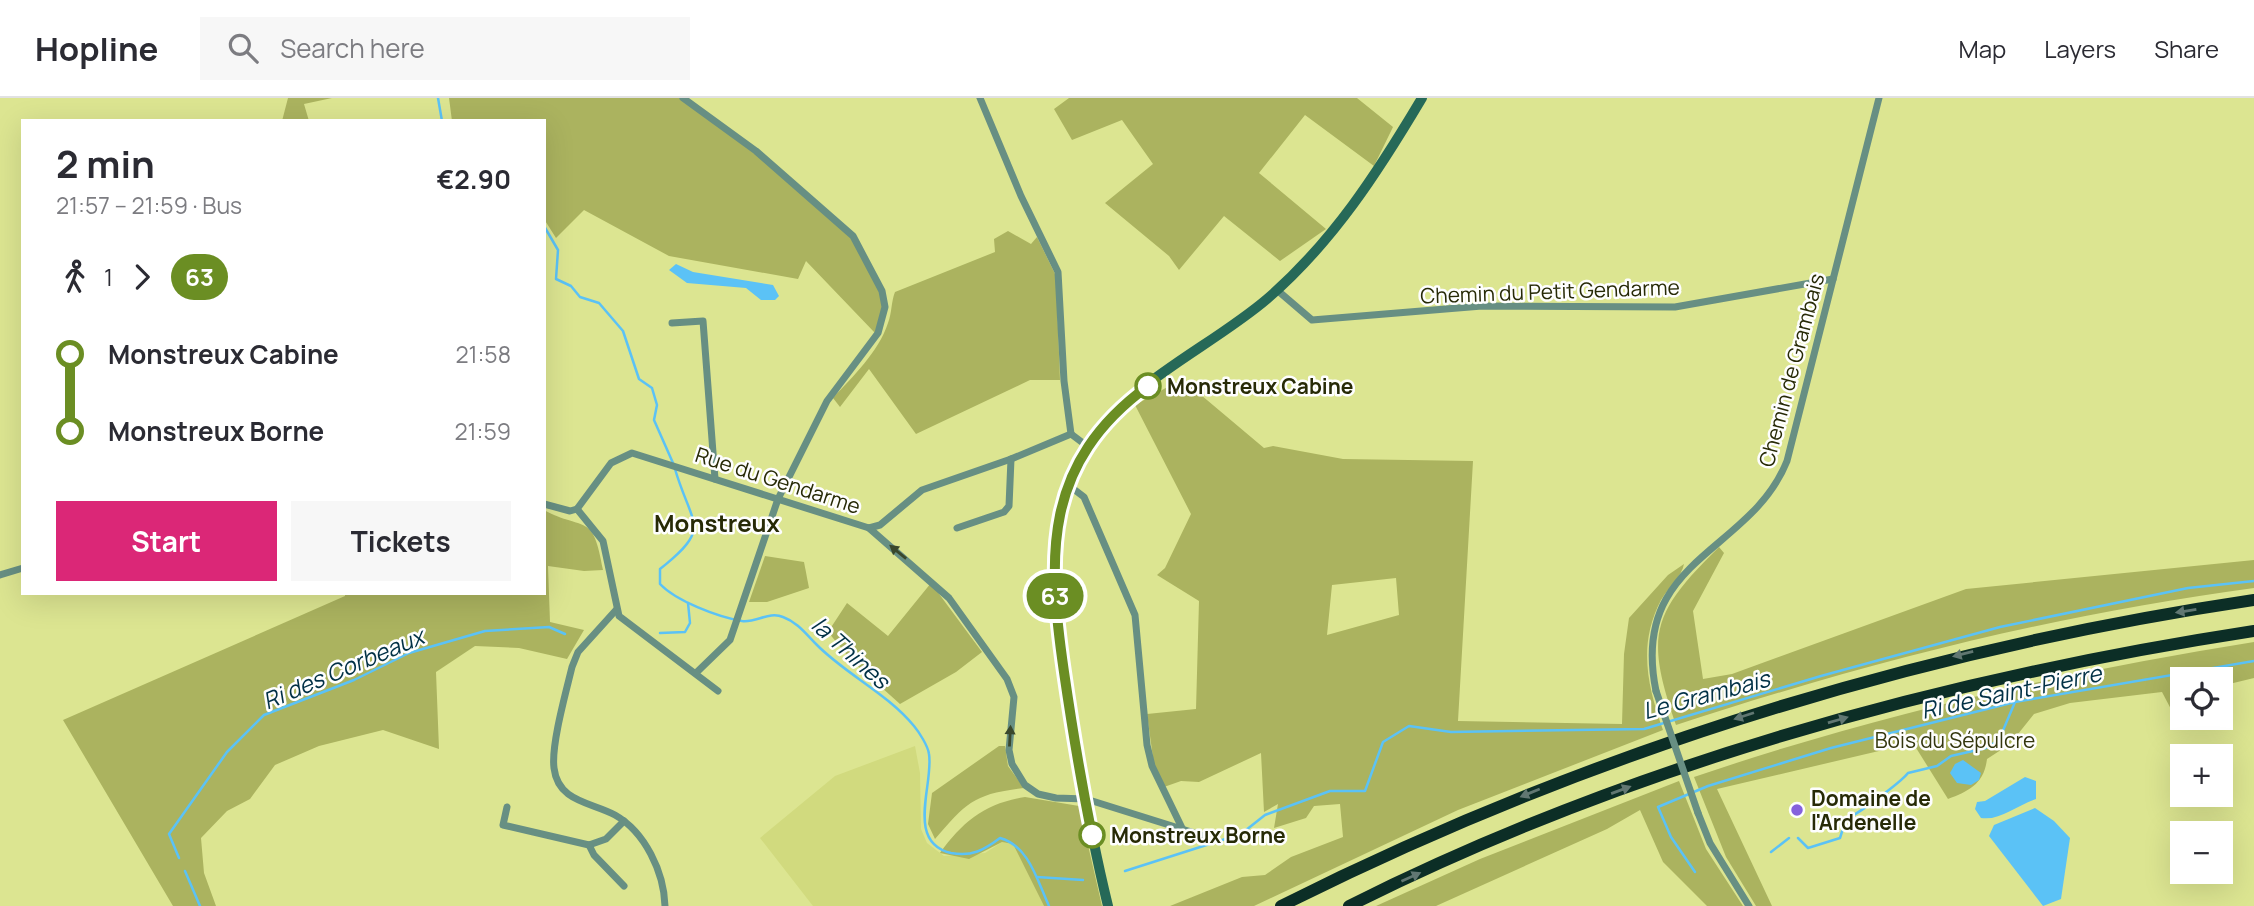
<!DOCTYPE html>
<html lang="en">
<head>
<meta charset="utf-8">
<style>
	body { margin:0; font-family:Manrope,sans-serif; background:#f7f7f7; color:#2b2b33; height:100vh; display:flex; flex-direction:column; font-size:26px; white-space:nowrap }
	* { box-sizing:border-box; margin:0 }
	p { font-size:23px; color:#7c7c81 }
	.icon { flex:none; width:38px; height:38px; fill:none; stroke:currentColor; stroke-width:2; stroke-linecap:round; stroke-linejoin:round }
	.map { position:relative; flex:1; overflow:hidden }
	.panel { position:absolute; left:21px; top:21px; width:525px; height:476px; display:flex; flex-direction:column; background:#fff; border-radius:0px; box-shadow:0 7px 28px #0002 }
	.panel>* { flex:none }
	.badge { padding:0 14px; border-radius:23px; font-size:24px; line-height:46px }
	.controls { position:absolute; left:2170px; top:569px; display:grid; gap:14px }
	.controls a { display:grid; place-items:center; width:63px; height:63px; border-radius:0px; background:#fff; box-shadow:0 7px 28px #0002; font-size:35px }
	.map>.badge { position:absolute; translate:-50% -50%; box-shadow:0 0 0 4px #fff }
	.legs { display:flex; align-items:center; gap:10px; height:77px; padding:0 35px; font-size:23px }
	.legs p { margin-inline-start:auto }
	.headline { display:flex; align-items:center; justify-content:space-between; height:119px; padding:0 35px }
	h1 { font-size:38px; font-weight:700; line-height:52px }
	.button { display:flex; gap:14px; margin-top:auto; padding:14px 35px }
	.button a { flex:1; height:80px; border-radius:0px; background:#db2777; color:#fff; font-size:28px; font-weight:700; line-height:80px; text-align:center }
	.button a+a { background:#f7f7f7; color:#2b2b33 }
	ul { padding:0 35px; list-style:none }
	li { display:flex; align-items:center; gap:24px; height:77px; font-size:26px }
	li i { display:grid; place-items:center; width:10px; height:100%; margin:0 9px; background:currentColor }
	li i::after { content:''; width:18px; height:18px; margin:-9px; border:5px solid; border-radius:50%; background:#fff }
	li p { margin-inline-start:auto }
	li:first-child i { background:linear-gradient(#0000 50%,currentColor 0) }
	li:last-child i { background:linear-gradient(currentColor 50%,#0000 0) }
	header { display:flex; align-items:center; gap:42px; box-sizing:border-box; height:98px; padding:0 35px; background:#fff; border-bottom:2px solid #e1e1e2 }
	header strong { font-size:33px }
	nav { display:flex; gap:38px; margin-inline-start:auto; font-size:24px }
	.search { width:490px; height:63px; background:#f7f7f7; display:flex; align-items:center; gap:18px; box-sizing:border-box; padding:0 24px; border-radius:0px; color:#7c7c81; font-size:26px }
	.map>svg:first-child { display:block }
	.built { fill:#d1da7e }
	.green { fill:#abb35f; fill-rule:evenodd }
	.water { fill:#5bc2f6 }
	.lines { fill:none; stroke-linecap:round; stroke-linejoin:round }
	.stream { stroke:#5bc2f6; stroke-width:2.5 }
	.minor { stroke:#678f83; stroke-width:7 }
	.secondary { stroke:#266958; stroke-width:10 }
	.motorway { stroke:#0c2e26; stroke-width:12 }
	.minor-bridge { stroke:#678f83; stroke-width:7 }
	.oneway { fill:#3a482c }
	.oneway2 { fill:#617772 }
	.line-1-casing { stroke:#fff; stroke-width:16 }
	.line-1 { stroke:#6b8e23; stroke-width:10 }
	.stop-1-dot { fill:#fff; stroke:#6b8e23; stroke-width:3.5 }
	.poi-dot { fill:#8561dc; stroke:#fefefe; stroke-width:2.5 }
	.labels { text-anchor:middle; dominant-baseline:central; stroke-width:5; stroke-linejoin:round; paint-order:stroke }
	.street-label { font-size:21px; fill:#272a06; stroke:#fefefe }
	.stop-label { font-size:21px; font-weight:bold; fill:#272a06; stroke:#fefefe; text-anchor:start }
	.park-label { font-size:21px; fill:#34370e; stroke:#fefefe }
	.poi-label { font-size:21px; font-weight:bold; fill:#272a06; stroke:#fefefe; text-anchor:start }
	.water-label { font-size:23px; font-style:italic; fill:#013045; stroke:#fefefe }
	.quarter-label { font-size:24px; font-weight:bold; fill:#272a06; stroke:#fefefe }
</style>
</head>
<body>
<header>
<strong>Hopline</strong>
<div class="search"><svg class="icon" aria-label="search" viewBox="0 0 24 24"><circle cx="10" cy="10" r="6"/><path d="M15 15l6 6"/></svg>Search here</div>
<nav><a>Map</a><a>Layers</a><a>Share</a></nav>
</header>
<div class="map">
<svg width="2254" height="808" viewBox="0 0 2254 808">
	<rect width="100%" height="100%" fill="#dce591"/>
	<polygon class="built" points="915,648 920,675 921,731 927,745 944,758 985,755 1002,744 1013,746 1044,808 813,808 760,740 835,678"/>
	<g class="green">
		<polygon points="288,0 332,0 304,6 309,23 282,23"/>
		<polygon points="449,0 681,0 761,59 850,138 878,190 883,208 875,235 806,163 798,181 669,158 584,112 556,140 544,121 544,23 452,23"/>
		<polygon points="1069,0 1357,0 1393,29 1374,68 1305,17 1259,75 1326,131 1280,163 1224,118 1179,172 1169,158 1105,105 1153,66 1122,22 1072,42 1054,11"/>
		<path d="M1008 133 1031 146 1037 139 1056 178 1060 282H1030L916 336 869 271 840 309 833 300C853 278 878 255 888 225 892 215 891 204 895 194L995 154 994 141Z"/>
		<path d="M1182 281 1264 350 1273 348 1343 361 1473 363 1458 623 1622 626 1624 556 1629 520 1668 477 1684 466C1682 478 1668 490 1661 502 1638 546 1647 587 1663 632L1458 712 1254 808H1170L1242 779 1265 777 1291 759 1343 739 1340 706 1314 708 1306 720 1274 730 1278 706 1264 714 1261 655 1199 684 1181 683 1164 689 1154 667 1147 616 1196 611 1199 503 1157 477 1165 470 1191 416 1135 307ZM1396 480 1399 517 1327 537 1332 487Z"/>
		<path d="M544 412C585 434 593 413 603 472L584 473 548 468 550 524 584 532 567 561 519 550 475 548 436 574 439 651 383 632 319 648 275 667 250 701 227 713 201 740 204 775 216 808H173L63 622 345 498V495H544Z"/>
		<path d="M1719 449 1724 455 1693 513 1703 581 1732 576 1966 491 2254 462V490C2054 517 1868 564 1676 627 1645 537 1651 516 1719 449Z"/>
		<polygon points="765,458 804,464 809,490 767,504 749,504"/>
		<polygon points="931,485 982,554 956,574 900,606 852,563 828,534 847,505 888,538"/>
		<path d="M2254 544V580L2221 588V581H2182V608L2173 615 2162 594 2070 605 2034 616 2010 646 1987 661C1984 686 1969 693 1948 701L1913 645 1717 691 1772 808H1756L1726 759 1694 679C1876 617 2064 574 2254 544Z"/>
		<path d="M999 648H1005L1008 668 1024 690C974 696 967 704 935 741L928 726 932 695Z"/>
		<polygon points="1679,683 1706,751 1743,808 1707,808 1663,764 1640,712 1607,731 1436,808 1376,808 1480,761"/>
		<path d="M1025 699 1079 708 1102 808H1044L1013 746 1002 744 969 761 940 755C963 723 986 705 1025 699Z"/>
	</g>
	<g class="water">
		<polygon points="676,166 693,174 773,187 779,198 775,202 761,202 746,190 687,185 669,172"/>
		<polygon points="1963,662 1981,675 1979,682 1971,687 1957,685 1950,675 1955,666"/>
		<path d="M2025 679 2036 683V701C2017 707 2000 723 1981 720L1975 711 1977 704 1985 703Z"/>
		<polygon points="2035,710 2054,723 2070,740 2061,801 2043,808 1989,738 1994,727"/>
	</g>
	<g class="lines">
		<g class="stream">
			<polyline points="438,0 442,23"/>
			<polyline points="544,128 558,152 556,181 571,188 580,199 599,205 623,233 639,281 652,290 657,307 654,322 673,365"/>
			<path d="M675 371C692 429 713 429 660 471V486C676 503 718 519 742 523 756 525 769 513 783 519 797 524 806 536 816 546 845 576 887 595 914 628 919 634 928 648 929 656 934 686 905 744 951 755 972 759 984 752 1000 740 1029 748 1037 782 1049 808"/>
			<polyline points="660,535 685,534 690,525 688,505"/>
			<path d="M1798 740 1808 750 1840 740 1846 721C1857 717 1901 684 1908 675L1937 668 1951 658 1986 650 1999 642 2015 604"/>
			<polyline points="1771,754 1789,740"/>
			<polyline points="179,760 169,736 227,654 264,617 354,582 409,555 485,533 549,529 565,536"/>
			<polyline points="185,773 200,808"/>
			<polyline points="1125,773 1241,736 1265,717 1330,693 1365,693 1383,644 1409,628 1451,634 1644,631 1821,578 2000,529 2188,490 2254,483"/>
			<polyline points="1695,774 1671,739 1658,709 1708,688 1831,650 2015,604 2254,563"/>
			<polyline points="1037,779 1083,782"/>
		</g>
		<g class="minor">
			<polyline points="683,0 756,53 853,138 882,193 885,209 878,235 827,303 778,401 730,542 697,574"/>
			<polyline points="980,0 1021,98 1058,174 1064,283 1071,336"/>
			<polyline points="1277,192 1312,222 1482,208 1675,209 1833,181"/>
			<polyline points="672,225 703,223 715,381"/>
			<polyline points="1071,336 1087,348"/>
			<polyline points="1067,386 1084,399 1135,517 1147,647 1152,668 1183,732"/>
			<polyline points="544,406 570,413 577,411 611,365 632,355 869,430 880,427 922,392 1011,361 1071,336"/>
			<polyline points="577,411 603,443 619,518 718,593"/>
			<polyline points="869,430 949,500 1007,581 1014,599 1009,652 1012,666 1025,687 1038,696 1056,700 1086,701 1201,737"/>
			<polyline points="957,430 1004,414 1009,408 1011,361"/>
			<polyline points="0,477 23,470"/>
			<path d="M616 512 578 554 572 569C566 594 551 647 554 670 558 704 591 704 615 717 645 734 664 774 665 808"/>
			<path d="M1656 593C1629 460 1750 456 1787 363L1879 0"/>
			<polyline points="507,709 503,727 589,747 606,741 624,723"/>
			<polyline points="1698,715 1710,745 1749,808"/>
			<polyline points="589,747 594,757 624,788"/>
		</g>
		<path class="secondary" d="M1108 808C1090 734 1077 659 1066 584 1059 541 1050 496 1054 452 1057 417 1066 383 1084 352 1123 287 1211 249 1267 201 1333 144 1378 74 1422 0"/>
		<g class="motorway">
			<path d="M1281 808C1590 653 1912 553 2254 502"/>
			<path d="M1349 808C1632 666 1942 581 2254 533"/>
		</g>
		<polyline class="minor-bridge" points="1656,593 1698,715"/>
	</g>
	<defs><path id="oneway-solid" d="M-6-.8H1V-3.2L6.5 0L1 3.2V.8H-6Z" transform="scale(1.75)"/></defs>
	<g class="oneway">
		<use href="#oneway-solid" transform="translate(898 454) rotate(-141)"/>
		<use href="#oneway-solid" transform="translate(1010 638) rotate(-87)"/>
	</g>
	<g class="oneway2">
		<use href="#oneway-solid" transform="translate(2186 513) rotate(171)"/>
		<use href="#oneway-solid" transform="translate(1963 556) rotate(166)"/>
		<use href="#oneway-solid" transform="translate(1744 618) rotate(162)"/>
		<use href="#oneway-solid" transform="translate(1838 622) rotate(-16)"/>
		<use href="#oneway-solid" transform="translate(1621 692) rotate(-20)"/>
		<use href="#oneway-solid" transform="translate(1530 695) rotate(158)"/>
		<use href="#oneway-solid" transform="translate(1411 779) rotate(-24)"/>
	</g>
	<g class="lines">
		<g class="line-1-casing">
			<path id="line-1" d="M1092 737C1081 683 1072 629 1064 574 1047 457 1043 365 1148 288"/>
		</g>
		<use href="#line-1" class="line-1"/>
	</g>
	<g class="stop-1-dot">
		<circle cx="1148" cy="288" r="12"/>
		<circle cx="1092" cy="737" r="12"/>
	</g>
	<circle class="poi-dot" cx="1797" cy="712" r="7"/>
	<g class="labels">
		<g class="street-label">
			<text transform="translate(1550 193) rotate(-2)">Chemin du Petit Gendarme</text>
			<text transform="translate(1791 272) rotate(-75)">Chemin de Grambais</text>
			<text transform="translate(778 382) rotate(18)">Rue du Gendarme</text>
		</g>
		<g class="stop-label">
			<text x="1167" y="288">Monstreux Cabine</text>
			<text x="1111" y="737">Monstreux Borne</text>
		</g>
		<g class="park-label">
			<text x="1955" y="642">Bois du Sépulcre</text>
		</g>
		<g class="poi-label">
			<text x="1811" y="700">Domaine de<tspan x="1811" dy="24">l'Ardenelle</tspan></text>
		</g>
		<g class="water-label">
			<text transform="translate(851 554) rotate(42)">la Thines</text>
			<text transform="translate(343 570) rotate(-23)">Ri des Corbeaux</text>
			<text transform="translate(2011 593) rotate(-12)">Ri de Saint-Pierre</text>
			<text transform="translate(1706 596) rotate(-15)">Le Grambais</text>
		</g>
		<g class="quarter-label">
			<text x="717" y="424">Monstreux</text>
		</g>
	</g>
</svg>
<div class="controls">
<a><svg class="icon" aria-label="locate" viewBox="0 0 24 24"><circle cx="12" cy="12" r="6"/><path d="M12 2v4M12 18v4M2 12h4M18 12h4"/></svg></a>
<a>+</a>
<a>−</a>
</div>
<b class="badge" style="left:1055px;top:498px;background:#6b8e23;color:#fff">63</b>
<section class="panel">
<div class="headline"><div><h1>2 min</h1><p>21:57 – 21:59 · Bus</p></div><b>€2.90</b></div>
<div class="legs"><svg class="icon" aria-label="walk" viewBox="0 0 24 24"><circle cx="13" cy="4" r="2"/><path d="M13 8l-2 6 4 7M11 14l-3 7M7 12l3-4h3l4 4"/></svg>1<svg class="icon" aria-label="forward" viewBox="0 0 24 24"><path d="M9 5l7 7-7 7"/></svg><b class="badge" style="background:#6b8e23;color:#fff">63</b></div>
<ul>
<li><i style="color:#6b8e23"></i><b>Monstreux Cabine</b><p>21:58</p></li>
<li><i style="color:#6b8e23"></i><b>Monstreux Borne</b><p>21:59</p></li>
</ul>
<div class="button"><a>Start</a><a>Tickets</a></div>
</section>
</div>
</body>
</html>
